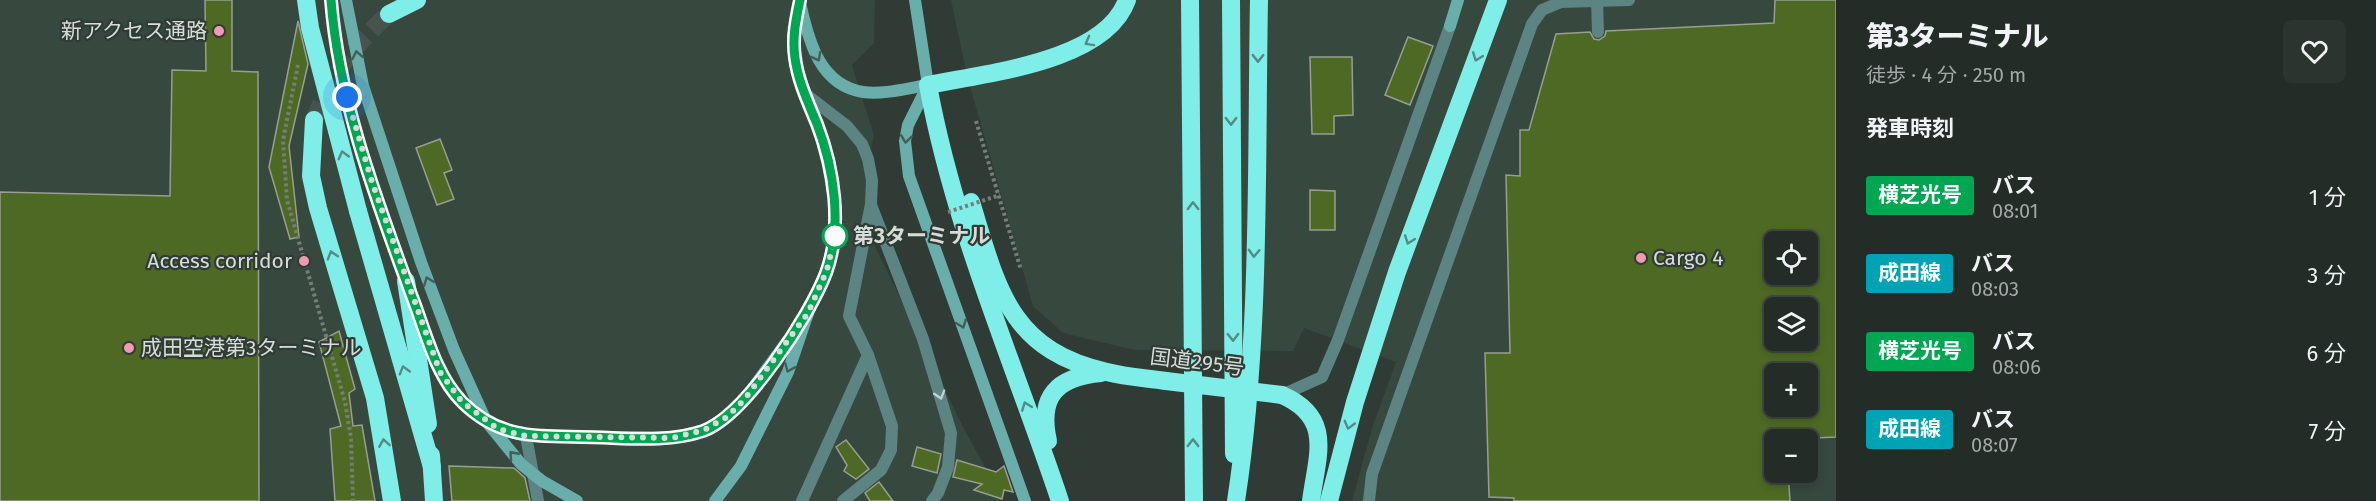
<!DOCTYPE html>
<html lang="ja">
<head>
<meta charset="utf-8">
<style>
	body { margin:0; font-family:"Fira Sans","Noto Sans JP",sans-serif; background:#2b342f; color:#f1f3f6; height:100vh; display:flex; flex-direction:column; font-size:22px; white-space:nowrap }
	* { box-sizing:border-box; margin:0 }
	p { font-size:20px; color:#a3a7a7 }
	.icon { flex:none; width:33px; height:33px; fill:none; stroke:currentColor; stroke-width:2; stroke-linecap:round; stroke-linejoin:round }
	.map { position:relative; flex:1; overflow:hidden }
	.side { display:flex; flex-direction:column; background:#232c27; width:540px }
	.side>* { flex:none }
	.badge { padding:0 12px; border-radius:4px; font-size:21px; line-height:39px }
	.tools { position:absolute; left:1764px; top:231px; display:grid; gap:12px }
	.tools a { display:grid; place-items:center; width:54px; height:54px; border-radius:9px; background:#232c27; box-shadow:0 3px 9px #0003,0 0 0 2px #404844; font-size:30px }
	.you { position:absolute; width:30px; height:30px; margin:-15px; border:4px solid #fff; border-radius:50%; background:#1a73e8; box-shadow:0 0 0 9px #1a73e833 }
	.map>.badge { position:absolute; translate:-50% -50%; box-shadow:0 0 0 3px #fff }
	h2 { padding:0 30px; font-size:22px; line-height:54px }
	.round { display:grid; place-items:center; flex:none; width:63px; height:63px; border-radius:9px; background:#2b342f }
	.head { display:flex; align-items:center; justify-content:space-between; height:102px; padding:0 30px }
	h1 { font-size:28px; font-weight:800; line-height:45px }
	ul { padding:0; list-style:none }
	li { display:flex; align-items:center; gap:18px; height:78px; padding:0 30px }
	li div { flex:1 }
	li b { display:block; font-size:22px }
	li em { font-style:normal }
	li .badge { min-width:66px; font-weight:700; text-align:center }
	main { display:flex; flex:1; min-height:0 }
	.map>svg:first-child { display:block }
	.built { fill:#37483e; fill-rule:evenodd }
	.building { fill:#4d6924; stroke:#989e91; stroke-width:1.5; fill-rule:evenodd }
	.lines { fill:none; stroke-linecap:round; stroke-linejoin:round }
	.highway-tunnel { stroke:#48534d; stroke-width:18; stroke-dasharray:18 9; stroke-linecap:butt }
	.path { stroke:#757f79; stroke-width:4; stroke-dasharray:3 3; stroke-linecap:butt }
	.lane { stroke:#5b8482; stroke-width:12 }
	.secondary { stroke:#6aaeab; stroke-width:12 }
	.highway { stroke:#7fede8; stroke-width:18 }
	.path-bridge { stroke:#757f79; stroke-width:4; stroke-dasharray:3 3; stroke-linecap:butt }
	.lane-bridge { stroke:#5b8482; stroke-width:12 }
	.secondary-bridge { stroke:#6aaeab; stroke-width:12 }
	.highway-bridge { stroke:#7fede8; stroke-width:18 }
	.oneway { stroke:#538b85 }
	.oneway2 { stroke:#415e58 }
	.oneway3 { stroke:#c4d0cc }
	.line-casing { stroke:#fff; stroke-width:14 }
	.line { stroke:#00a651; stroke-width:9 }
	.walk { stroke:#d6ddd9; stroke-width:6; stroke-dasharray:0 10.8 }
	.poi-dot { fill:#f19ab2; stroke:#2f3b34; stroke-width:2 }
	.stop-dot { fill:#fff; stroke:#00a651; stroke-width:3 }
	.labels { text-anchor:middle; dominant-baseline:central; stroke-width:4.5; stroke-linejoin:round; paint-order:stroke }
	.poi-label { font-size:21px; fill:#d6ddd9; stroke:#2f3b34; text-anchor:end }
	.stop-label { font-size:21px; font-weight:bold; fill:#d6ddd9; stroke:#2f3b34; text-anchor:start }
	.street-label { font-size:21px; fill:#d6ddd9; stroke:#2f3b34 }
</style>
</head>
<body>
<main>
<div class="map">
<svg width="1836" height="501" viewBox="0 0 1836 501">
	<rect width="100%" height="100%" fill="#2f3b34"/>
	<g class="built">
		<polygon points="0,0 875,0 874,43 852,65 874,135 868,165 869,234 963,427 1004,501 0,501"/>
		<path d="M951 0H1836V501H1352L1372 428 1396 362 1304 328 1293 351 1134 350 1063 333 1033 306 967 76ZM1774 242H1808V274H1774ZM1774 308H1808V340H1774ZM1774 374H1808V406H1774ZM1774 440H1808V472H1774Z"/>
	</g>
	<g class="building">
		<polygon points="205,0 232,0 232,71 258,72 259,501 0,501 0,192 170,196 172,70 206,71"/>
		<path d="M1775 0H1836V437L1774 440V472H1788L1790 501H1514V498L1489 497 1485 353H1510L1506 175 1520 176V130H1529L1556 34 1590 32 1594 39 1599 40 1605 36 1606 31 1774 23ZM1774 242H1808V274H1774ZM1774 308H1808V340H1774ZM1774 374H1808V406H1774Z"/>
		<polygon points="298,21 308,64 289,146 299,237 290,239 269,167"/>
		<polygon points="1408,37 1433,46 1410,105 1385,95"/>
		<polygon points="1310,57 1352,57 1353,115 1334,116 1334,134 1312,134"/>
		<polygon points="440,139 452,170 444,173 454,199 437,205 416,148"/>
		<polygon points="1310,190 1335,191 1335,230 1310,230"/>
		<polygon points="339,331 355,389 349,393 353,426 362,425 375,501 335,501 330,429 341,426 319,342"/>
		<polygon points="846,440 869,469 856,479 844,471 847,465 836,447"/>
		<polygon points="917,447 941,454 937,473 912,466"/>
		<polygon points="957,460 996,472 1004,466 1013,492 1004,490 1002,499 974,490 982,484 953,477"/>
		<polygon points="449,466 514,468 525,478 530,501 452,501"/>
		<polygon points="879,482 893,501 870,501 865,493"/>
	</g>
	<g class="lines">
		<path class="highway-tunnel" d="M314 120C333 74 351 47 389 14"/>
		<g class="path">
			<polyline points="298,65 283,140 287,200 345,402 351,438 353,501"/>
			<polyline points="976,121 1021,270"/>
		</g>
		<g class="lane">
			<polyline points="804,93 847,126 862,144 868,159 872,180 871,204 849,316 868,355 892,426 891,450 881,470 843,501"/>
			<polyline points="871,205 923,339 951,433 948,467 938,493 932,501"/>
			<polyline points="1282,395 1322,377 1338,340 1450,26"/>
			<polyline points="526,436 538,501"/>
			<polyline points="802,501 868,355"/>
			<polyline points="1369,501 1372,474 1532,24 1542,10 1561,2 1629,0"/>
		</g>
		<g class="secondary">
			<path d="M331 0C339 99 375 195 409 287"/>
			<polyline points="915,0 928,85 908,125 905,141 909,176 1025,501"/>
			<path d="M801 7C809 42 820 85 863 92 883 95 908 88 928 85"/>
			<polyline points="1450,26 1458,0"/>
			<polyline points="416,307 440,372 462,402 498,429 526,436 672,438 704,430 727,417 744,400 808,313"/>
			<polyline points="715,501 741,466 788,372 808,313 827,271 835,236 834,198 828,165 818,126 799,76 795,57 793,36 800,0"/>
		</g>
		<g class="highway">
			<polyline points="1190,0 1194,501"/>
			<polyline points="1231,0 1234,454"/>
			<polyline points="389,14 417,0"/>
			<path d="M928 85C954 228 1014 363 1060 501"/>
			<path d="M928 85C986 73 1105 62 1127 0"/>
			<polyline points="314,120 311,176 318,208 375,398 392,501"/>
			<path d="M971 202C997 286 1008 350 1107 372 1126 377 1146 378 1166 381"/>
			<polyline points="358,211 432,467"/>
			<polyline points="406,281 428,424"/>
			<path d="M1282 395C1334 418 1317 455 1311 501"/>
			<path d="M1048 441C1038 396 1057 377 1101 373"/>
			<polyline points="431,455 434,501"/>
			<path d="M1236 501C1261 339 1256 164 1259 0"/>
			<polyline points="1329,501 1355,402 1397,272 1498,0"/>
		</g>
		<polyline class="path-bridge" points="948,212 1000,195"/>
		<polyline class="lane-bridge" points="1597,0 1598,32"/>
		<polyline class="secondary-bridge" points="346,0 363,86 421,262 454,350 486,421 521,464 542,481 577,501"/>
		<g class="highway-bridge">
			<polyline points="306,0 310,28 358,211"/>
			<polyline points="1166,381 1282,395"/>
		</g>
	</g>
	<defs><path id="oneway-chevron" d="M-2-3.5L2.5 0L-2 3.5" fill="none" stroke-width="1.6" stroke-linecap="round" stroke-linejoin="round" transform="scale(1.5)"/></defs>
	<g class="oneway">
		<use href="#oneway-chevron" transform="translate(1089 42) rotate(151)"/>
		<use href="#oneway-chevron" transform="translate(1477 57) rotate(111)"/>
		<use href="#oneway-chevron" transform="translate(1258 58) rotate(91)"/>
		<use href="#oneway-chevron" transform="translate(1231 121) rotate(90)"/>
		<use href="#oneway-chevron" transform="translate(343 155) rotate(-105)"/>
		<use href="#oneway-chevron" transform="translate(1193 206) rotate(-91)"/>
		<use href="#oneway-chevron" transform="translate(1409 240) rotate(110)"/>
		<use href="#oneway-chevron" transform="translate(1254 253) rotate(92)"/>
		<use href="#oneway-chevron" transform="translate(332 255) rotate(-107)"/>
		<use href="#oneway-chevron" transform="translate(1233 337) rotate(89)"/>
		<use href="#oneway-chevron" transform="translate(404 370) rotate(-106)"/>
		<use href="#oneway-chevron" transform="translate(1026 406) rotate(-111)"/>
		<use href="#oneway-chevron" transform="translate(1349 425) rotate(105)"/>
		<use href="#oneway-chevron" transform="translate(384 443) rotate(-99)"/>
		<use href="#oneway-chevron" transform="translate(1193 443) rotate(-90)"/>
	</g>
	<g class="oneway2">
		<use href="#oneway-chevron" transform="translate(357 55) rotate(-101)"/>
		<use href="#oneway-chevron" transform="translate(817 57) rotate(62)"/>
		<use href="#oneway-chevron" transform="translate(906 139) rotate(97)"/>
		<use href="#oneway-chevron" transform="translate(428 281) rotate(-111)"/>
		<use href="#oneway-chevron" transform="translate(962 324) rotate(70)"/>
		<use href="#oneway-chevron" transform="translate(789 368) rotate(112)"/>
		<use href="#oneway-chevron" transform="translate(513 455) rotate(-132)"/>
	</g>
	<use class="oneway3" href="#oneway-chevron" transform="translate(940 395) rotate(73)"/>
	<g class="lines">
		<g class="line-casing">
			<path id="line" d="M331 0C339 103 377 201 412 297 426 333 435 374 462 402 498 438 534 436 581 437 621 437 665 444 703 431 746 415 810 315 826 273 843 227 834 168 817 124 808 102 798 81 795 58 792 38 796 19 800 0"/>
		</g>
		<use href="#line" class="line"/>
		<polyline class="walk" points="347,97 372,182 440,372 462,402 498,429 526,436 672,438 704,430 727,417 744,400 808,313 827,270 835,236"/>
	</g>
	<g class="poi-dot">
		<circle cx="219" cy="31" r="6"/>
		<circle cx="1641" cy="258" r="6"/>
		<circle cx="304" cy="261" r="6"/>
		<circle cx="129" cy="348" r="6"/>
	</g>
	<circle class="stop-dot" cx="835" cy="236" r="12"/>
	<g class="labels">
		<g class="poi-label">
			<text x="207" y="31">新アクセス通路</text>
			<text x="1653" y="258" text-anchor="start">Cargo 4</text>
			<text x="292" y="261">Access corridor</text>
			<text x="141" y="348" text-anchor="start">成田空港第3ターミナル</text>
		</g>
		<g class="stop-label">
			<text x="853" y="236">第3ターミナル</text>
		</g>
		<g class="street-label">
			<text transform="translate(1197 362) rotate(7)">国道295号</text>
		</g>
	</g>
</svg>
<div class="tools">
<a><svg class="icon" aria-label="locate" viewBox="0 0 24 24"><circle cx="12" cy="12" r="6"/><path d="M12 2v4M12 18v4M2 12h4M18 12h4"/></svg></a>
<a><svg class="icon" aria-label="layers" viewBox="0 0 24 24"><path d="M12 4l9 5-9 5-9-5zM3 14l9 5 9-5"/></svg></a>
<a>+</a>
<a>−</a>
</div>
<div class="you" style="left:347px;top:97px"></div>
</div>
<section class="side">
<div class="head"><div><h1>第3ターミナル</h1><p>徒歩 · 4 分 · 250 m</p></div><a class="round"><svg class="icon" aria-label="heart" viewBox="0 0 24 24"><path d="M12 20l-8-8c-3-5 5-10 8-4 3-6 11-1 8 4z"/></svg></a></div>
<h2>発車時刻</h2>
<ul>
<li><span class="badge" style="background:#00a651;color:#fff">横芝光号</span><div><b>バス</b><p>08:01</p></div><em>1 分</em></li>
<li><span class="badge" style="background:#00a3b4;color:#fff">成田線</span><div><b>バス</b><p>08:03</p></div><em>3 分</em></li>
<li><span class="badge" style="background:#00a651;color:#fff">横芝光号</span><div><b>バス</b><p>08:06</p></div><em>6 分</em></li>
<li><span class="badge" style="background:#00a3b4;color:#fff">成田線</span><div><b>バス</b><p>08:07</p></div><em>7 分</em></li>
</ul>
</section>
</main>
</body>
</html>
